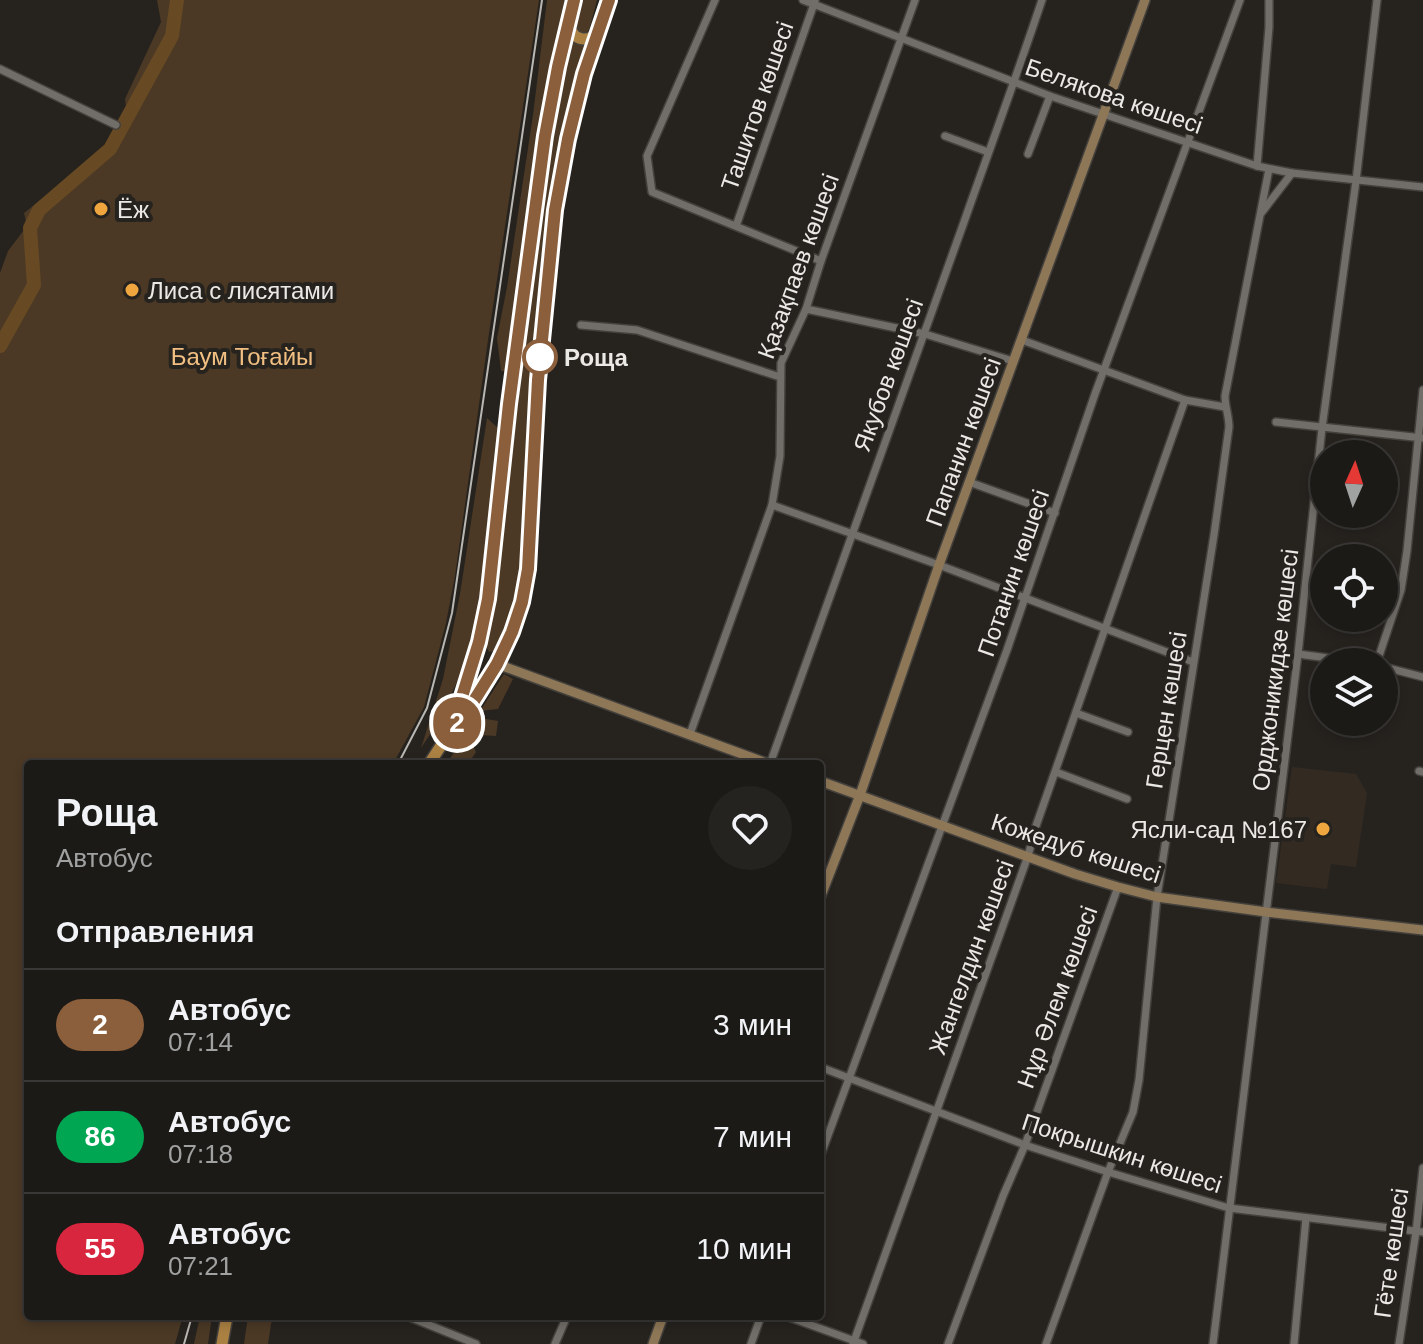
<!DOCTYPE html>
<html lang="ru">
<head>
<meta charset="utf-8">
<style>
	body { margin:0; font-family:Helvetica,sans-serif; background:#252320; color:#f1f3f6; height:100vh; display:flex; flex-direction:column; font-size:30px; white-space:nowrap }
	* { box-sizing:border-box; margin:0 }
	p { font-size:26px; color:#a0a1a1 }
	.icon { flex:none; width:44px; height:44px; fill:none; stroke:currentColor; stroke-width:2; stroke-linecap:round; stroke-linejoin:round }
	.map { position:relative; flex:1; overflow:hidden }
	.sheet { position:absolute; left:24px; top:760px; width:800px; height:560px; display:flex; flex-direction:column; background:#1c1a17; border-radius:8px; box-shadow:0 4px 12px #0003,0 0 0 2px #3a3836 }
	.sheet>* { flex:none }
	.badge { padding:0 16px; border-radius:26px; font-size:28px; line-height:52px }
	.needle { width:52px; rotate:3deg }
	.tools { position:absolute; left:1310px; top:440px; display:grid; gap:16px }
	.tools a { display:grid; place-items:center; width:88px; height:88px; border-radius:50%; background:#1c1a17; box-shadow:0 4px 12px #0003,0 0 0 2px #3a3836; font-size:40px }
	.map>.badge { position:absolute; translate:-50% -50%; box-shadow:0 0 0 4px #fff }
	h2 { padding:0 32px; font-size:30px; line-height:72px }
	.round { display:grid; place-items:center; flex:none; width:84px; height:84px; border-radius:42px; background:#252320 }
	.summary { display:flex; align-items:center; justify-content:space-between; height:136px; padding:0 32px }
	h1 { font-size:38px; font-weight:800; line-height:60px }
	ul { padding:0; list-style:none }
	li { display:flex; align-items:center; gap:24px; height:112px; padding:0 32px; border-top:2px solid #3a3836 }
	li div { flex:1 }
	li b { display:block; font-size:30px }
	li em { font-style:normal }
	li .badge { min-width:88px; font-weight:700; text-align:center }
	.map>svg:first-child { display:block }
	.built { fill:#332b22 }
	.green { fill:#4b3925 }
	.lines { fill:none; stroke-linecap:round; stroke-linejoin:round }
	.river { stroke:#674a23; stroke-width:14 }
	.street-casing { stroke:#44413d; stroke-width:10 }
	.secondary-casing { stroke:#44413d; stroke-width:12 }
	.primary-casing { stroke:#44413d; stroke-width:14 }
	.street { stroke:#716d68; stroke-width:7 }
	.secondary { stroke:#8e7756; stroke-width:9 }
	.primary { stroke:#ab8143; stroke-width:11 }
	.rail { stroke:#b9b7b3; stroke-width:2 }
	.line-casing { stroke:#fff; stroke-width:18 }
	.line { stroke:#8b5e3c; stroke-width:12 }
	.poi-dot { fill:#f0a63e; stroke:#26231f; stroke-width:3 }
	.stop-dot { fill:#fff; stroke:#8b5e3c; stroke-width:4 }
	.labels { text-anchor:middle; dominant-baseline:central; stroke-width:8; stroke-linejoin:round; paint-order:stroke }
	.street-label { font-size:24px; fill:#ebe9e6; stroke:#26231f }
	.poi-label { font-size:24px; fill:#ebe9e6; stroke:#26231f; text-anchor:start }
	.park-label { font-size:24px; fill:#f2bf82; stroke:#26231f }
	.stop-label { font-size:24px; font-weight:bold; fill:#ebe9e6; stroke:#26231f; text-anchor:start }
</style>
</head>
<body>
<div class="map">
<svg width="1423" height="1344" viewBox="0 0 1423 1344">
	<rect width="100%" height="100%" fill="#26231f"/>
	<polygon class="built" points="1292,767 1356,774 1367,793 1356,867 1331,864 1327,889 1276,883"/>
	<g class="green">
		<polygon points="157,0 539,0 489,333 455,576 446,623 424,707 393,764 28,764 28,1316 183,1316 175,1344 0,1344 0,273 8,251 27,226 24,213 85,165 98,159 110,149 128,120 125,99 161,22"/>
		<path d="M547 0H567C540 122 525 247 506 371H501L497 338 507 287 533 115Z"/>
		<polygon points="583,0 597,0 589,30 584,34 577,33 576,25"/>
		<path d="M570 40 585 45C567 123 548 200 539 279 532 343 531 409 528 474 525 531 529 603 494 651L489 652 486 646 509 483 542 190Z"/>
		<polygon points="487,418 499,429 475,635 463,670 435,727 421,748 443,679 460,594"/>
		<polygon points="504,674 513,679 498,709 480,711"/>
		<polygon points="480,718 498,721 496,736 480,735 474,727"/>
		<polygon points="463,740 473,746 476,752 468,764 446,764"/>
		<polygon points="200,1316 212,1316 208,1344 194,1344"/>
		<polygon points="248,1316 272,1318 268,1344 244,1344"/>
	</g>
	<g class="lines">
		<polyline class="river" points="0,346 34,285 30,228 39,210 110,149 172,36 177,0"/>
		<g class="street-casing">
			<g id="street">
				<polyline points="715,0 647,156 652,192 821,261"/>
				<polyline points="803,0 1050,96 1257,166 1292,173 1423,187"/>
				<polyline points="0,69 116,125"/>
				<polyline points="945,136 988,152"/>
				<polyline points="1028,154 1050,96"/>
				<polyline points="1257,166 1269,27 1269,0"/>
				<polyline points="1262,212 1292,173"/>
				<polyline points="736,226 815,1"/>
				<polyline points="806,309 925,334 1013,361"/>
				<polyline points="581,325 637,330 780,377"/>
				<polyline points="1022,340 1185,400 1225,407"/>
				<polyline points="1276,422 1423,438"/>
				<polyline points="969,482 1055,513"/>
				<polyline points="772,505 939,565 1193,662"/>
				<polyline points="1298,654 1358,662"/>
				<polyline points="1377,662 1401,590 1407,551 1423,390"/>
				<polyline points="1384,667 1423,677"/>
				<polyline points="1076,713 1128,732"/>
				<polyline points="690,734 772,505 780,456 781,363 806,309 821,261 915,0"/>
				<path d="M770 764C836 584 900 403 964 222 990 148 1017 75 1042 0"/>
				<polyline points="1419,771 1423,772"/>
				<polyline points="1056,772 1127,799"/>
				<polyline points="820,1067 1025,1145 1108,1172 1229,1208 1423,1232"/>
				<polyline points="820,1157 1007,650 1095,394 1240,0"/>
				<polyline points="407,1316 476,1344"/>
				<polyline points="786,1316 863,1344"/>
				<polyline points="555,1344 567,1316"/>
				<polyline points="751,1344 761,1316"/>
				<polyline points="853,1344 1028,856 1036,826 1185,400"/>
				<polyline points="948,1344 1003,1196 1025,1145 1118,887"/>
				<path d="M1046 1344 1108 1172 1133 1112 1139 1080 1157 897 1214 535 1229 427C1229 416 1225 407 1225 396L1269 169"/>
				<polyline points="1213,1344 1298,654 1322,428 1356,181 1377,0"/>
				<polyline points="1294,1344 1306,1218"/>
				<polyline points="1399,1344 1416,1232 1423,1168"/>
			</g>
		</g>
		<g class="secondary-casing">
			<g id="secondary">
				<polyline points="497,664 769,764"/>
				<polyline points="820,781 1075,874 1118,887 1157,897 1266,912 1423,930"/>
				<polyline points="820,898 860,795 939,565 1145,0"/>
				<polyline points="653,1344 663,1316"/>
			</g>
		</g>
		<g class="primary-casing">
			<g id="primary">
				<path d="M569 22C570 39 587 45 598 32"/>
				<polyline points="453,724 479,642 488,599 509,404 545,136 558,67 574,0"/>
				<polyline points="429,764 452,729 467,712 497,664 512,632 522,602 528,569 538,380 555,210 568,139 584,74 608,0"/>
				<polyline points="222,1344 227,1316"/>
			</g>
		</g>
		<use href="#street" class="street"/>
		<use href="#secondary" class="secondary"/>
		<use href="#primary" class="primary"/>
		<g class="rail">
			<polyline points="398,764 427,708 452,613 542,0"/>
			<polyline points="184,1344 192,1316"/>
		</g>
	</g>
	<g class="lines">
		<g class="line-casing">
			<polyline id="line" points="574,0 558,67 545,136 509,404 488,599 479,642 452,729 467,712 497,664 512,632 522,602 528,569 538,380 555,210 568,139 584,74 609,0"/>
		</g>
		<use href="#line" class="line"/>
	</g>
	<g class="poi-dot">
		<circle cx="101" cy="209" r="8"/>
		<circle cx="132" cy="290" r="8"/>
		<circle cx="1323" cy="829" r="8"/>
	</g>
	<circle class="stop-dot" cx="540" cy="357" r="16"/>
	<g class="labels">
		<g class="street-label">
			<text transform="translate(1114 96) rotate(19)">Белякова көшесі</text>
			<text transform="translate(757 106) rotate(-71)">Ташитов көшесі</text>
			<text transform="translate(798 266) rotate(-70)">Қазақпаев көшесі</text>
			<text transform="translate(888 375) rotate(-70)">Якубов көшесі</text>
			<text transform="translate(963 442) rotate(-70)">Папанин көшесі</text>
			<text transform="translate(1013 573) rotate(-71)">Потанин көшесі</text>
			<text transform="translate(1275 670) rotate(-83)">Орджоникидзе көшесі</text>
			<text transform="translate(1166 710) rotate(-81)">Герцен көшесі</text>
			<text transform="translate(1076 848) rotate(18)">Кожедуб көшесі</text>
			<text transform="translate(971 957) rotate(-70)">Жангелдин көшесі</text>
			<text transform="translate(1057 997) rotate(-70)">Нұр Әлем көшесі</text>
			<text transform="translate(1122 1153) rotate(18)">Покрышкин көшесі</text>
			<text transform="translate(1391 1253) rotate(-82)">Гёте көшесі</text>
		</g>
		<g class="poi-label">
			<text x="117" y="209">Ёж</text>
			<text x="148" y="290">Лиса с лисятами</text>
			<text x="1307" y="829" text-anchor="end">Ясли-сад №167</text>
		</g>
		<g class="park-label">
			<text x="242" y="356">Баум Тоғайы</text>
		</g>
		<g class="stop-label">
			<text x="564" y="357">Роща</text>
		</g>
	</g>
</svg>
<div class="tools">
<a><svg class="needle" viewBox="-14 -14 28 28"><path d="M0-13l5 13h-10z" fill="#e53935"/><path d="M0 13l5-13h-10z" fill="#a0a1a1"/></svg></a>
<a><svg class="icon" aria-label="locate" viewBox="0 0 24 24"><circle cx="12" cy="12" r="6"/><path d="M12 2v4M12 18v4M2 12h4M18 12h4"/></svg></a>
<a><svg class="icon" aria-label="layers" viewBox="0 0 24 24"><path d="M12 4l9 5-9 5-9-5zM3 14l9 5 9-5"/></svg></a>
</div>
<b class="badge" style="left:457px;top:723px;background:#8b5e3c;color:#fff">2</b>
<section class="sheet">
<div class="summary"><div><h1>Роща</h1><p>Автобус</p></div><a class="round"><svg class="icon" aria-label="heart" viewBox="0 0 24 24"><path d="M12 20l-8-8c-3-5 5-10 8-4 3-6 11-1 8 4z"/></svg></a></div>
<h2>Отправления</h2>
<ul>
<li><span class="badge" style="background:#8b5e3c;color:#fff">2</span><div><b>Автобус</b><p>07:14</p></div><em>3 мин</em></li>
<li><span class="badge" style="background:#00a651;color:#fff">86</span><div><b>Автобус</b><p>07:18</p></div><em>7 мин</em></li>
<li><span class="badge" style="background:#d7263d;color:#fff">55</span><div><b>Автобус</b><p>07:21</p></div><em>10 мин</em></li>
</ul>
</section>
</div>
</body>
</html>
